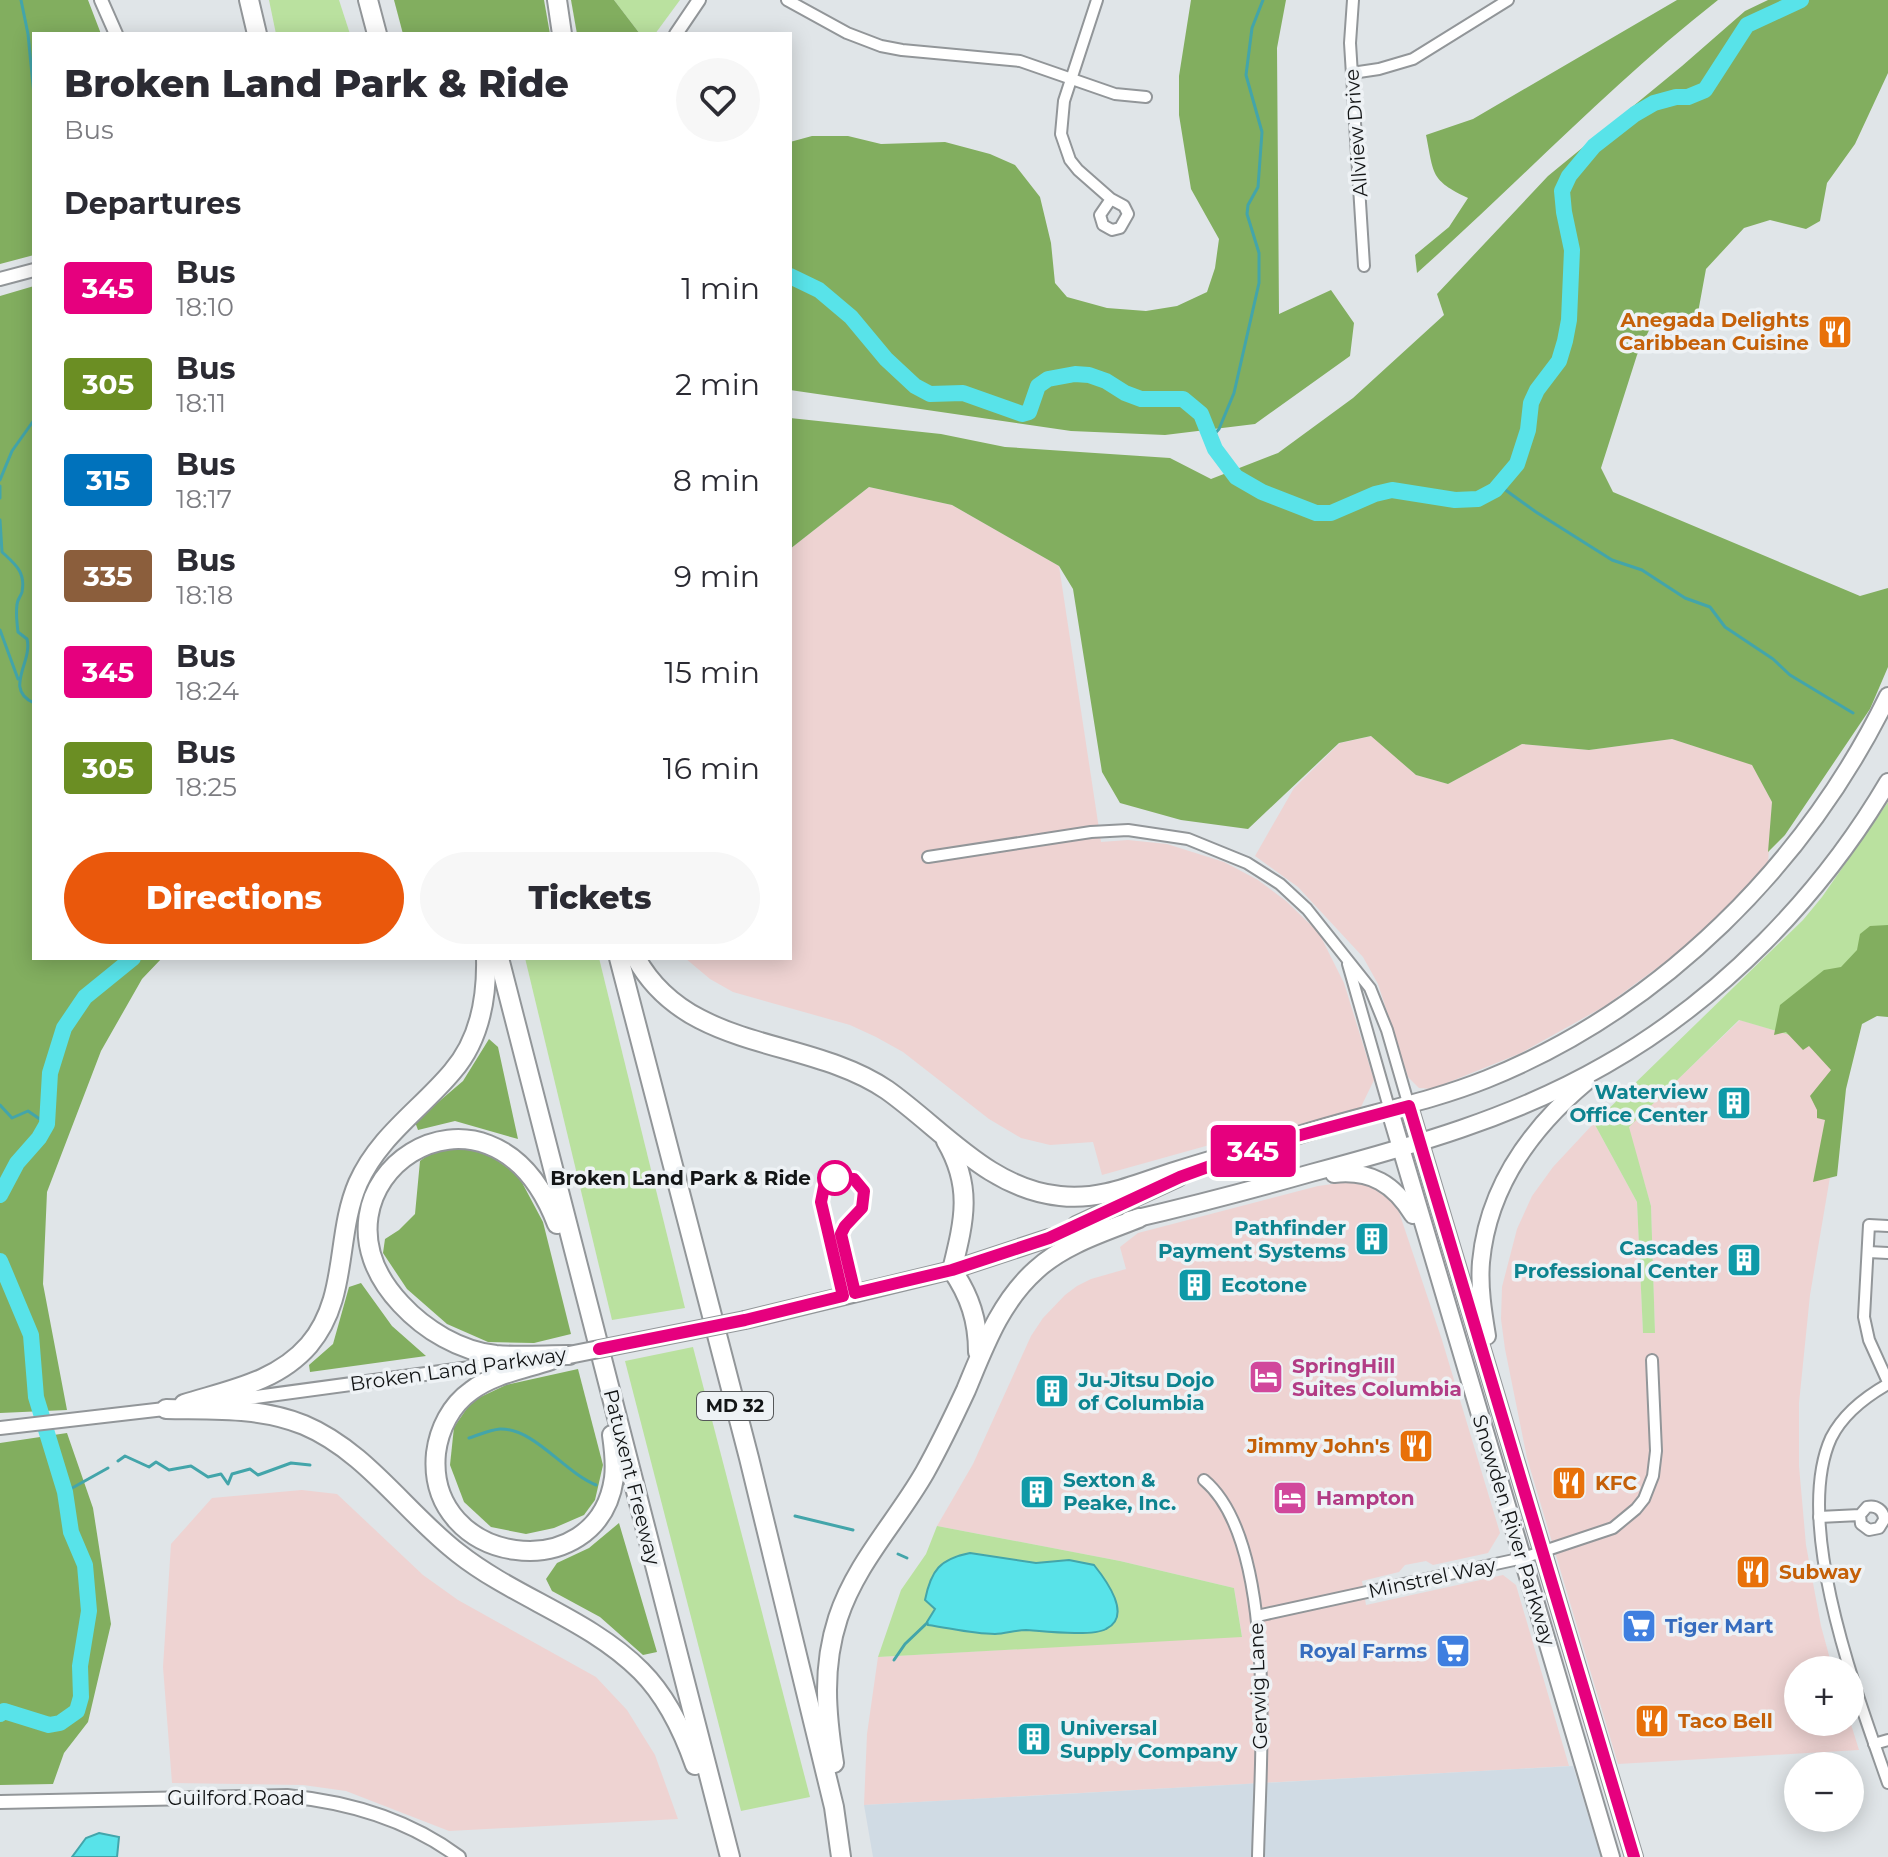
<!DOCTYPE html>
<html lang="en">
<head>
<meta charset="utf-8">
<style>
	body { margin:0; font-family:Montserrat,sans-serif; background:#f7f7f7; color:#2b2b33; height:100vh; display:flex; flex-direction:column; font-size:30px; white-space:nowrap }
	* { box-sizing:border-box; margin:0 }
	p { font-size:26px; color:#7c7c81 }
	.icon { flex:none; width:44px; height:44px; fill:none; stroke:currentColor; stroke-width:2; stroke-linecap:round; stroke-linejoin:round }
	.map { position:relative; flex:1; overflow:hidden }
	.details { position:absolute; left:32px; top:32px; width:760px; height:928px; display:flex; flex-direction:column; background:#fff; border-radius:0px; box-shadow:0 4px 20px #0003 }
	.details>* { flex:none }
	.badge { padding:0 16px; border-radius:6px; font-size:28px; line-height:52px }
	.fabs { position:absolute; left:1784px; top:1656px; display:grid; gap:16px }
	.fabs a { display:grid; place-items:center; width:80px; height:80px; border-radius:50%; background:#fff; box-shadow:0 4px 20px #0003; font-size:40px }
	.map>.badge { position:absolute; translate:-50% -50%; box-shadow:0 0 0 4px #fff }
	h2 { padding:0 32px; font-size:30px; line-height:72px }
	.round { display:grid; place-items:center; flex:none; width:84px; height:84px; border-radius:42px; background:#f7f7f7 }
	.head { display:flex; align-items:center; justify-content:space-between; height:136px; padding:0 32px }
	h1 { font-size:38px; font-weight:800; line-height:60px }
	.cta { display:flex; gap:16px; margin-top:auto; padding:16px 32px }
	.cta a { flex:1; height:92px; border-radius:48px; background:#ea580c; color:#fff; font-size:32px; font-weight:800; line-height:92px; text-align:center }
	.cta a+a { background:#f7f7f7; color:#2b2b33 }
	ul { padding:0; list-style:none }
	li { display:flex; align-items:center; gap:24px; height:96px; padding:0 32px }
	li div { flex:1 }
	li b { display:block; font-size:30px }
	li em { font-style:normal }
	li .badge { min-width:88px; font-weight:700; text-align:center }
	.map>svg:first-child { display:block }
	.commercial { fill:#eed3d2 }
	.built { fill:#d0dbe4 }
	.green { fill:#bae19f }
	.forest { fill:#82ae5f }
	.water { fill:#58e3e9; stroke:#43a5aa; stroke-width:2 }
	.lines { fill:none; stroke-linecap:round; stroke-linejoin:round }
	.stream { stroke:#43a5aa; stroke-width:3 }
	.river { stroke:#58e3e9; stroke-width:16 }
	.minor-casing { stroke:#929699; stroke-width:14 }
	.tertiary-casing { stroke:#929699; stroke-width:16 }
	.primary-casing { stroke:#929699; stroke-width:20 }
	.motorway-casing { stroke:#929699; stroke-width:22 }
	.minor { stroke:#fff; stroke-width:10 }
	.tertiary { stroke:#fff; stroke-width:12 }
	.primary { stroke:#fff; stroke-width:16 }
	.motorway { stroke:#fff; stroke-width:18 }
	.primary-bridge-casing { stroke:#929699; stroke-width:20; stroke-linecap:butt }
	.primary-bridge { stroke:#fff; stroke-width:16 }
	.line-casing { stroke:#fff; stroke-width:18 }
	.line { stroke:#e6007e; stroke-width:12 }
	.stop-dot { fill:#fff; stroke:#e6007e; stroke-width:4 }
	.labels { text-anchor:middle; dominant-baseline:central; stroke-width:7; stroke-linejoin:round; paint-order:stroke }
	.shield { fill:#eef2f5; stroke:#555759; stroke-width:2 }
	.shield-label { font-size:18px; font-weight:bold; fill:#131516 }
	.street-label { font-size:20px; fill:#131516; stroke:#eef2f5 }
	.food-label { font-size:20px; font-weight:bold; fill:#c56008; stroke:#eef2f5; text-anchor:start }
	.culture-label { font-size:20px; font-weight:bold; fill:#0d838f; stroke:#eef2f5; text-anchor:start }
	.stop-label { font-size:20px; font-weight:bold; fill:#131516; stroke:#eef2f5; text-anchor:end }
	.hotel-label { font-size:20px; font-weight:bold; fill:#b23c85; stroke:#eef2f5; text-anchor:start }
	.shop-label { font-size:20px; font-weight:bold; fill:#366cbe; stroke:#eef2f5; text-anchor:start }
</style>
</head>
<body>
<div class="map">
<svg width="1888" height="1857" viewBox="0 0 1888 1857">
	<rect width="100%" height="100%" fill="#e0e5e8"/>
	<g class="commercial">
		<polygon points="869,487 952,505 1059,566 1101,842 1128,840 1167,844 1224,862 1258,880 1286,901 1319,933 1344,983 1374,1080 1359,1111 1295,1128 1281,1125 1102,1175 1093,1142 1050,1145 1021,1138 989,1119 903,1052 876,1037 850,1025 733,992 710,979 685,958 790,958 790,549"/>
		<polygon points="1372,736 1416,775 1448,784 1522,744 1589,750 1672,739 1752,764 1772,802 1768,864 1707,927 1676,954 1605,1006 1521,1053 1432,1089 1419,1088 1408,1077 1378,984 1363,957 1298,887 1255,856 1294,788 1340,743"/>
		<polygon points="1740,1020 1851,1053 1810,1295 1799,1403 1799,1466 1806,1545 1821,1626 1833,1670 1798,1670 1798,1722 1850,1721 1859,1750 1618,1764 1527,1458 1505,1349 1501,1319 1502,1287 1517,1229 1532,1196 1553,1167 1594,1123 1637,1202 1643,1333 1655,1333 1651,1206 1628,1127"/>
		<polygon points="1347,1182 1370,1186 1391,1201 1399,1212 1442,1340 1500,1533 1488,1553 1433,1565 1426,1561 1405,1565 1399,1572 1362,1581 1366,1605 1503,1575 1516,1585 1569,1766 864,1805 867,1734 878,1657 1242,1636 1234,1588 1120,1561 937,1526 973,1464 1031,1336 1043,1318 1065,1295 1077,1286 1091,1279 1126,1269 1120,1247 1138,1233 1318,1186"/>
		<polygon points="302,1490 337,1494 423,1575 458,1600 596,1677 627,1710 655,1755 678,1819 449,1831 346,1791 303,1785 172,1783 163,1667 171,1544 212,1498"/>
	</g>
	<polygon class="built" points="1573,1766 1601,1857 873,1857 864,1805"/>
	<g class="green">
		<polygon points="269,0 339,0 350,34 276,34"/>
		<polygon points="614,0 680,0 655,34 640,34"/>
		<polygon points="1888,802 1888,1014 1857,1019 1851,1053 1739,1020 1629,1127 1651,1206 1655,1333 1643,1333 1637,1202 1594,1123 1803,920 1822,897"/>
		<polygon points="525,958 599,958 685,1308 612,1320"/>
		<polygon points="693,1347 810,1797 741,1811 625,1361"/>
		<polygon points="937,1526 1120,1561 1234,1588 1242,1637 878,1657 901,1590 926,1554"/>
	</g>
	<g class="forest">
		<polygon points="0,0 88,0 101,34 34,34 34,255 0,264"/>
		<polygon points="394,0 544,0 550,34 403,34"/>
		<polygon points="571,0 614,0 640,34 577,34"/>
		<polygon points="1191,0 1286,0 1277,48 1279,314 1331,290 1354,323 1350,356 1255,424 1165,435 1071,431 790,390 790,142 812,136 848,136 881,144 945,142 990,154 1015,165 1040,197 1051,243 1055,283 1067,297 1107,308 1146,311 1177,306 1207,292 1215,268 1219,239 1191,189 1179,115 1179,76"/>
		<path d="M1677 0H1718C1611 84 1518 183 1417 273L1415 255 1449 227 1468 198C1430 180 1434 174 1426 135L1473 119Z"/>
		<polygon points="1768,0 1888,0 1888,73 1855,144 1827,183 1820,221 1806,229 1770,220 1744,228 1706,269 1697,318 1657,314 1637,355 1601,468 1613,492 1860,596 1888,588 1888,667 1870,709 1785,835 1768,852 1772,802 1752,765 1672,739 1589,750 1522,744 1448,784 1416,775 1371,736 1339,743 1248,829 1181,820 1120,803 1102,772 1073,589 1059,566 952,505 869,487 790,549 790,418 941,434 1005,447 1170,458 1211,479 1278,453 1353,398 1444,315 1437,294 1548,176 1682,66 1745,11"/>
		<polygon points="34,286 34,958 162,958 142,979 101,1051 47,1192 43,1284 67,1410 0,1413 0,296"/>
		<polygon points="1888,925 1888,1017 1877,1016 1862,1024 1846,1089 1837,1176 1813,1182 1825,1120 1817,1118 1817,1110 1810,1096 1831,1070 1809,1046 1803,1050 1786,1032 1774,1035 1780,1005 1824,970 1841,967 1857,950 1860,934 1870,926"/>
		<polygon points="489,1039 498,1047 518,1139 455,1121 418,1130 415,1122 463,1081"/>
		<polygon points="436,1149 481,1149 518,1175 543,1222 571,1334 534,1343 488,1342 447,1324 407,1289 383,1253 385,1239 399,1230 415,1214 420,1161"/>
		<polygon points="361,1283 392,1326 426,1356 310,1372 309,1365 333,1344 349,1287"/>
		<polygon points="578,1369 603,1465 595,1500 584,1515 554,1528 526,1534 491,1527 464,1502 450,1465 454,1427 472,1401 506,1385"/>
		<polygon points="67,1433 93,1508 111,1624 88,1722 64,1753 53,1784 0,1785 0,1443"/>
		<polygon points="619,1523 657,1652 643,1655 600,1617 552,1591 546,1579 557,1563 589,1548"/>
	</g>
	<g class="water">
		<path d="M970 1553 1036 1563 1069 1560 1094 1565C1106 1580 1133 1616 1106 1629 1092 1637 1042 1631 1026 1630 1015 1630 1005 1634 995 1634 972 1634 950 1628 928 1625L927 1622 935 1609 925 1600C931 1570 940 1559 970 1553Z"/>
		<polygon points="99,1833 119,1837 117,1857 72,1857 86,1838"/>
	</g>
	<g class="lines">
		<g class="stream">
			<polyline points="21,0 28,34 34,95"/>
			<polyline points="1210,439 1219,429 1234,393 1259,283 1259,253 1247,214 1248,205 1258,187 1262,132 1246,75 1252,28 1263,0"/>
			<polyline points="0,480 12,451 34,420"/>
			<polyline points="0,486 0,498"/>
			<polyline points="1500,486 1536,512 1612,560 1642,570 1685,598 1710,607 1725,627 1773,659 1790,675 1853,713"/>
			<path d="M0 520 2 552C15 564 26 572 22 592 21 596 17 600 17 605 16 612 17 624 18 632L27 639C33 662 3 689 34 703"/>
			<polyline points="0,630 18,679"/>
			<polyline points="0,1105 12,1118 28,1111 47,1124"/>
			<path d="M469 1438C479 1435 489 1430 500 1429 534 1428 564 1472 596 1485"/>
			<polyline points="118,1461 125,1456 149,1467 156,1462 169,1470 191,1466 208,1477 221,1474 228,1484 232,1474 250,1469 258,1475 291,1463 310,1465"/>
			<polyline points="65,1492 108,1468"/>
			<polyline points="795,1516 853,1530"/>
			<polyline points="898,1554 907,1558"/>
			<polyline points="894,1660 905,1644 927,1623"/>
		</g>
		<g class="river">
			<polyline points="790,276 819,290 851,317 886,359 915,386 930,394 963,393 1022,414 1029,412 1038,386 1048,379 1075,374 1089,375 1106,381 1125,393 1141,399 1183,399 1201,414 1215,449 1236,477 1262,492 1316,513 1331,513 1375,494 1392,490 1455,500 1478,499 1495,490 1517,464 1528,430 1531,403 1537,390 1559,361 1565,341 1569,320 1572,250 1564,212 1562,191 1569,176 1594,146 1635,114 1654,103 1676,97 1688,97 1705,90 1747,25 1801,0"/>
			<polyline points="0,1195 17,1163 39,1138 47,1124 50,1073 64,1028 85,997 133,958"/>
			<polyline points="0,1261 31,1335 36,1397 65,1492 71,1532 85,1565 89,1611 80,1666 81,1697 77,1711 60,1723 49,1725 4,1711 0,1714"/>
		</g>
		<g class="minor-casing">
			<g id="minor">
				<polyline points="787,0 847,33 881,46 902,50 1020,61 1115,94 1146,97"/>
				<polyline points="1097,0 1064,101 1061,134 1070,160 1078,170 1111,199 1100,215 1103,225 1112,230 1120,228 1128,214 1124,206 1111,199"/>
				<polyline points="1353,0 1350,43 1364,266"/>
				<polyline points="1352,73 1379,69 1413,59 1508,0"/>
				<polyline points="928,857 1091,832 1128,830 1188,839 1247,863 1280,884 1307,909 1370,988 1387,1030 1409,1106"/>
				<polyline points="1348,964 1390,1111"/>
				<polyline points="1888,1226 1869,1225 1864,1317 1869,1340 1888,1382"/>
				<polyline points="1868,1252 1888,1253"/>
				<path d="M1888 1384C1865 1397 1843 1414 1831 1438 1792 1524 1858 1697 1888 1783"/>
				<path d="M1204 1480C1279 1543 1260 1764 1258 1857"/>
				<path d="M1819 1517 1860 1515 1861 1524 1869 1530 1879 1528 1884 1520C1884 1510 1876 1505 1867 1507L1860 1515"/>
				<polyline points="1257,1616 1523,1558 1613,1528 1636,1509 1644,1499 1653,1476 1656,1451 1652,1360"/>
				<polyline points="1874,1744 1888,1740"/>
			</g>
		</g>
		<g class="tertiary-casing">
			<g id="tertiary">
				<polyline points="101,0 116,34"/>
				<polyline points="676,34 699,0"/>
				<polyline points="0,279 34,270"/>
				<polyline points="211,1403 514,1362"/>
				<polyline points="0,1428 173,1408"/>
				<path d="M0 1802 287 1796C349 1802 408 1819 459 1857"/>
			</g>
		</g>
		<g class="primary-casing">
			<g id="primary">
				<polyline points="1409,1106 1634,1857"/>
				<polyline points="1390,1111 1611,1857"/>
				<path d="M1272 1144C1342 1118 1417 1107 1487 1079 1661 1009 1806 864 1888 696"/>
				<path d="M1334 1174C1371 1170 1394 1184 1413 1215"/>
				<path d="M1129 1220C1190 1206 1251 1190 1311 1173 1412 1146 1513 1118 1605 1065 1720 1000 1821 896 1888 782"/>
				<polyline points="1076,1225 1178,1178"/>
				<polyline points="745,1320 952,1270 1049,1238 1103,1226"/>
				<path d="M1487 1336C1483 1312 1479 1287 1481 1262 1488 1187 1530 1129 1586 1082"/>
			</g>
		</g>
		<g class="motorway-casing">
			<g id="motorway">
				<polyline points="249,0 257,34"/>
				<polyline points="368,0 377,34"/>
				<polyline points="557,0 562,34"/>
				<polyline points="499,958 730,1857"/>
				<polyline points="619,958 749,1458 834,1807 841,1857"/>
				<path d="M636 958C688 1053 808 1036 887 1090 942 1129 989 1189 1060 1196 1102 1201 1138 1183 1177 1171 1212 1160 1247 1150 1282 1140"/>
				<path d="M946 1141C973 1187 964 1221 952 1270 970 1296 978 1321 978 1352"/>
				<path d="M557 1224C489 1046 289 1185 401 1304 425 1330 460 1351 496 1355 520 1357 545 1355 569 1355"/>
				<path d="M551 1360C525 1369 493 1374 471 1391 451 1405 439 1429 436 1453 425 1566 598 1590 614 1478 616 1463 614 1449 612 1435"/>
				<path d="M184 1404C229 1390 277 1382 309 1345 349 1298 335 1236 358 1183 379 1136 420 1110 452 1072 480 1040 487 999 486 958"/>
				<path d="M166 1409C213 1410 260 1407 304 1425 366 1451 406 1513 458 1553 515 1598 589 1619 641 1671 667 1697 683 1731 695 1765"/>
				<path d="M834 1763C826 1713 822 1667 838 1618 856 1563 897 1521 925 1472 940 1445 953 1418 966 1390 984 1347 1000 1302 1036 1270 1064 1244 1104 1232 1139 1218"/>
			</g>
		</g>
		<use href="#minor" class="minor"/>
		<use href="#tertiary" class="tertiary"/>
		<use href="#primary" class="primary"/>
		<use href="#motorway" class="motorway"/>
		<g class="primary-bridge-casing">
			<polyline id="primary-bridge" points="569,1355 745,1320"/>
		</g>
		<use href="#primary-bridge" class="primary-bridge"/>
	</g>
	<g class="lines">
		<g class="line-casing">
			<polyline id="line" points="599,1349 745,1320 843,1296 821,1202 824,1187 836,1178 854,1179 864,1191 862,1208 845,1226 841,1234 855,1293 952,1270 1049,1238 1180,1177 1282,1140 1409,1106 1634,1857"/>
		</g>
		<use href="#line" class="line"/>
	</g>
	<defs>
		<g id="restaurant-square" transform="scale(1.8)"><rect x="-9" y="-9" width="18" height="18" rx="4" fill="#e8710a" stroke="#eef2f5"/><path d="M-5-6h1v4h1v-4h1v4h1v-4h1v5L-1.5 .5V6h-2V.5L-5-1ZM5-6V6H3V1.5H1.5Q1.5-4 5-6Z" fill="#fff"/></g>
		<g id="building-square" transform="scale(1.8)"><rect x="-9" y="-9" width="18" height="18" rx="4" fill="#0f9aa8" stroke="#eef2f5"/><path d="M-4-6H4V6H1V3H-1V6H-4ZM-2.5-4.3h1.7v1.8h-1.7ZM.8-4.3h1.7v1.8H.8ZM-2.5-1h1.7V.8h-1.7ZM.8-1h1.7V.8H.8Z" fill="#fff"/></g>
		<g id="hotel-square" transform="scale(1.8)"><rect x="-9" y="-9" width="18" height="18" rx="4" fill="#d1479c" stroke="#eef2f5"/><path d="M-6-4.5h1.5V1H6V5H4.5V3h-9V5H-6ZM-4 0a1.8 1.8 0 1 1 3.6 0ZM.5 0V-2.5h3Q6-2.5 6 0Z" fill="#fff"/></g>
		<g id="supermarket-square" transform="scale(1.8)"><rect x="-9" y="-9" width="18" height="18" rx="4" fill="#3f7fe0" stroke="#eef2f5"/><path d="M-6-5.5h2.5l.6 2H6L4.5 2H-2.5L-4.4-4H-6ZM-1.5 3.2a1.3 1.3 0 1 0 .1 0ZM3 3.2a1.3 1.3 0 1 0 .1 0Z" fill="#fff"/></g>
	</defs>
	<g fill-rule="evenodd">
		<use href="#restaurant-square" x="1835" y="332"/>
		<use href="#building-square" x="1734" y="1103"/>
		<use href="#building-square" x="1372" y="1239"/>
		<use href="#building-square" x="1744" y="1260"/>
		<use href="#building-square" x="1195" y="1285"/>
		<use href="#hotel-square" x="1266" y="1377"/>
		<use href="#building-square" x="1052" y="1391"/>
		<use href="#restaurant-square" x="1416" y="1446"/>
		<use href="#restaurant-square" x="1569" y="1483"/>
		<use href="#building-square" x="1037" y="1492"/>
		<use href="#hotel-square" x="1290" y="1498"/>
		<use href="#restaurant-square" x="1753" y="1572"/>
		<use href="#supermarket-square" x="1639" y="1626"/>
		<use href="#supermarket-square" x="1453" y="1651"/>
		<use href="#restaurant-square" x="1652" y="1721"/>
		<use href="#building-square" x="1034" y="1739"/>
	</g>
	<circle class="stop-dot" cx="835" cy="1178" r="16"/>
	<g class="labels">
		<rect class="shield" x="697" y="1392" width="76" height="28" rx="6"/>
		<g class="shield-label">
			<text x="735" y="1406">MD 32</text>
		</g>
		<g class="street-label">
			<text transform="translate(1356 133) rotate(-94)">Allview Drive</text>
			<text transform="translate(458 1369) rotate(-8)">Broken Land Parkway</text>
			<text transform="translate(632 1477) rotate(76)">Patuxent Freeway</text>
			<text transform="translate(1514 1530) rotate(73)">Snowden River Parkway</text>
			<text transform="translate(1432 1578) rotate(-12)">Minstrel Way</text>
			<text transform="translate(1258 1686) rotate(-92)">Gerwig Lane</text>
			<text x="236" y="1798">Guilford Road</text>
		</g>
		<g class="food-label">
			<text x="1809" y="320" text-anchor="end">Anegada Delights<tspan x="1809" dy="23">Caribbean Cuisine</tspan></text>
			<text x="1390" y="1446" text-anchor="end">Jimmy John's</text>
			<text x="1595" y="1483">KFC</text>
			<text x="1779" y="1572">Subway</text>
			<text x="1678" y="1721">Taco Bell</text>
		</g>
		<g class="culture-label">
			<text x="1708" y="1092" text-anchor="end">Waterview<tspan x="1708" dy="23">Office Center</tspan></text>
			<text x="1346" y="1228" text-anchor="end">Pathfinder<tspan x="1346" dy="23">Payment Systems</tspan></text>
			<text x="1718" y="1248" text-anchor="end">Cascades<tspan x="1718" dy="23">Professional Center</tspan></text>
			<text x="1221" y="1285">Ecotone</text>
			<text x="1078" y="1380">Ju-Jitsu Dojo<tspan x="1078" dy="23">of Columbia</tspan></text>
			<text x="1063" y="1480">Sexton &amp;<tspan x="1063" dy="23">Peake, Inc.</tspan></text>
			<text x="1060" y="1728">Universal<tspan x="1060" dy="23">Supply Company</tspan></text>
		</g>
		<g class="stop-label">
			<text x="811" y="1178">Broken Land Park &amp; Ride</text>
		</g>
		<g class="hotel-label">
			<text x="1292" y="1366">SpringHill<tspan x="1292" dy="23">Suites Columbia</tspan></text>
			<text x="1316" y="1498">Hampton</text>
		</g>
		<g class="shop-label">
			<text x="1665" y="1626">Tiger Mart</text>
			<text x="1427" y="1651" text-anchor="end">Royal Farms</text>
		</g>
	</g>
</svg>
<div class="fabs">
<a>+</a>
<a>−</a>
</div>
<b class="badge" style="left:1253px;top:1151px;background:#e6007e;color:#fff">345</b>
<section class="details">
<div class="head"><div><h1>Broken Land Park &amp; Ride</h1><p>Bus</p></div><a class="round"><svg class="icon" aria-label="heart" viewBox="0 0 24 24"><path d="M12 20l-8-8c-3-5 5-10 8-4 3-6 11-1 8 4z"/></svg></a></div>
<h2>Departures</h2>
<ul>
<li><span class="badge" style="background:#e6007e;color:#fff">345</span><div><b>Bus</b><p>18:10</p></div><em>1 min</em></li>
<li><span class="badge" style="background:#6b8e23;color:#fff">305</span><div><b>Bus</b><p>18:11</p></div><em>2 min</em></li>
<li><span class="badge" style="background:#0072bc;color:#fff">315</span><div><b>Bus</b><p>18:17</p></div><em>8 min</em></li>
<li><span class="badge" style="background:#8b5e3c;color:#fff">335</span><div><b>Bus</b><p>18:18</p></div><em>9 min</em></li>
<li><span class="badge" style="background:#e6007e;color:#fff">345</span><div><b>Bus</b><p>18:24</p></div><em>15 min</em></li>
<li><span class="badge" style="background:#6b8e23;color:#fff">305</span><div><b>Bus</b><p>18:25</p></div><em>16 min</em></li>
</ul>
<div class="cta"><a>Directions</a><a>Tickets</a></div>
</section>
</div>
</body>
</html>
